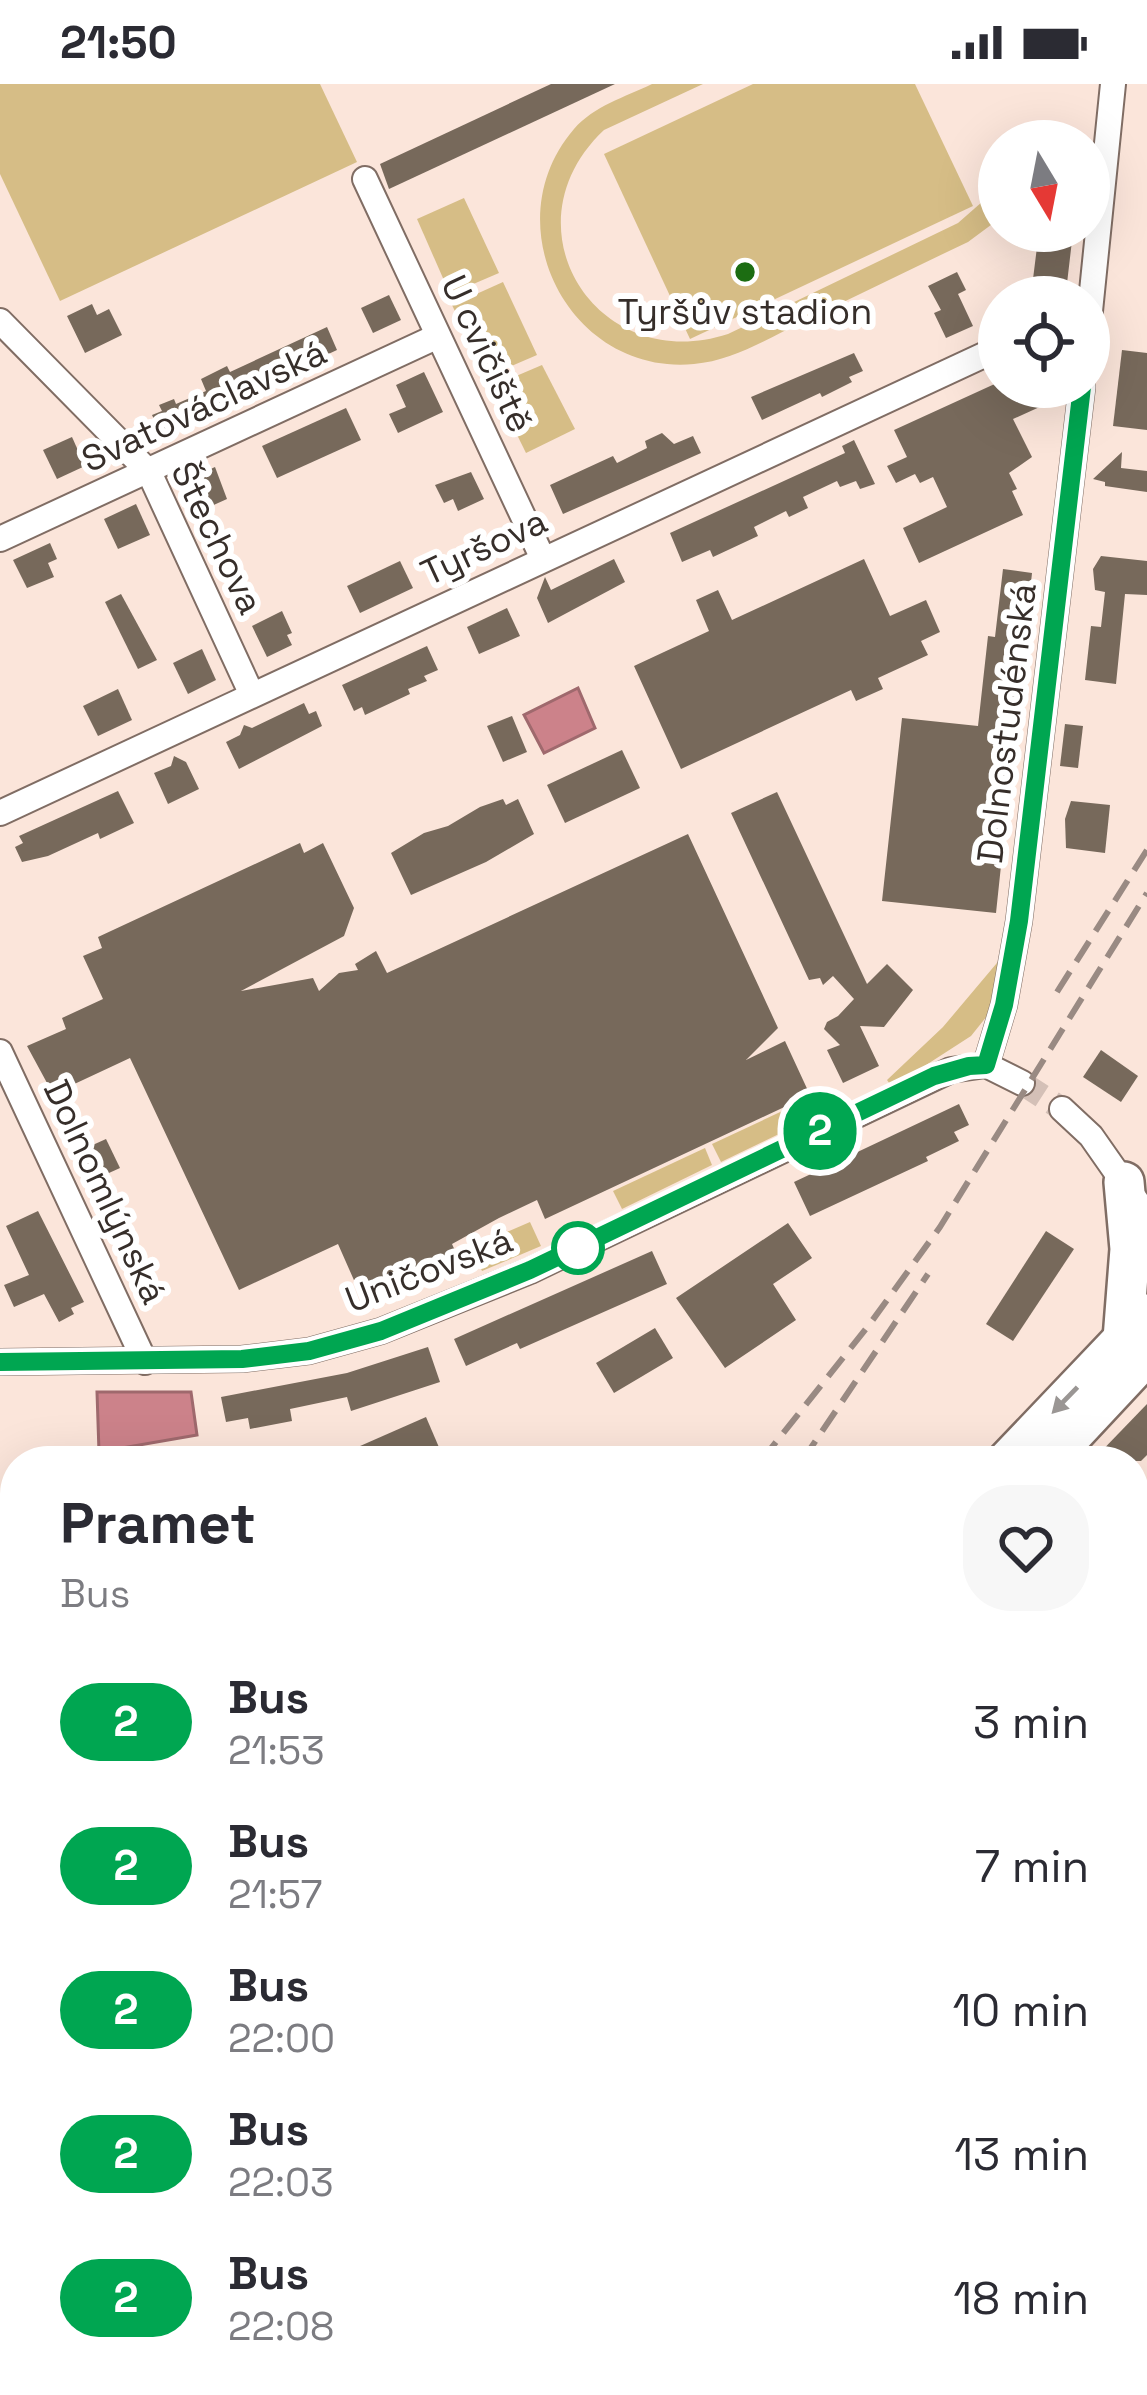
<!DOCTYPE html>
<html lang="en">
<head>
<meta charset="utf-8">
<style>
	body { margin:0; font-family:"Space Grotesk",sans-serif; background:#f7f7f7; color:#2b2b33; height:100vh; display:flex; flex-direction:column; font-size:45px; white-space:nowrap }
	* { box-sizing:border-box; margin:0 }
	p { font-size:39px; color:#7c7c81 }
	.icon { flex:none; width:66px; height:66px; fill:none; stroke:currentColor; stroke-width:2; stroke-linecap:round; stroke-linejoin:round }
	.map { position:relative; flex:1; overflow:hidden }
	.drawer { position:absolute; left:0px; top:1362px; width:1149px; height:951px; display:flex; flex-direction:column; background:#fff; border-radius:48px 48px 0 0; box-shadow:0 12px 48px #0002 }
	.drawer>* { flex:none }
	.badge { padding:0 24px; border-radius:39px; font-size:42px; line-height:78px }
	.needle { width:78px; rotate:170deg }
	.tools { position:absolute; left:978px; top:36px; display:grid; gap:24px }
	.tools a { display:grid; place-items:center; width:132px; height:132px; border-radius:50%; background:#fff; box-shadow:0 12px 48px #0002; font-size:60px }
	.map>.badge { position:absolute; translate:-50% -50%; box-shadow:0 0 0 6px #fff }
	.round { display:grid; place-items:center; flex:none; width:126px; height:126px; border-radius:48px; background:#f7f7f7 }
	.overview { display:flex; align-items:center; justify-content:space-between; height:204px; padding:0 60px }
	h1 { font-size:57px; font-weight:600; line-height:90px }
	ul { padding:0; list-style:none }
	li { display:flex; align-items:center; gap:36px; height:144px; padding:0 60px }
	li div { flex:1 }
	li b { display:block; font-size:45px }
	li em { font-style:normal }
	li .badge { min-width:132px; font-weight:700; text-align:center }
	.status { display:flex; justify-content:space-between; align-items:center; height:84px; padding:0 60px; background:#fff; direction:ltr }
	.status svg { height:33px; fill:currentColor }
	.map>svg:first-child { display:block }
	.green { fill:#d6bd86 }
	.water { fill:#cc828a; stroke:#9f696d; stroke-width:3 }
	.building { fill:#77695b }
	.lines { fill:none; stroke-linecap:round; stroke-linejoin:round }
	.street-tunnel { stroke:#d4c0b7; stroke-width:24; stroke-dasharray:24 12; stroke-linecap:butt }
	.street-casing { stroke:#806d64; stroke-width:28 }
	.primary-casing { stroke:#806d64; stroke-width:44 }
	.street { stroke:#fff; stroke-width:24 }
	.primary { stroke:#fff; stroke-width:39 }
	.rail { stroke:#998a83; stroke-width:6; stroke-dasharray:24 12; stroke-linecap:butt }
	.oneway { fill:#9a9694 }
	.line-casing { stroke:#fff; stroke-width:27 }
	.line { stroke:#00a651; stroke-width:18 }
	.poi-dot { fill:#1c6d12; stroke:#fff; stroke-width:4.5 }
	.stop-dot { fill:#fff; stroke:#00a651; stroke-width:6 }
	.labels { text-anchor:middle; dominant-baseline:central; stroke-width:12; stroke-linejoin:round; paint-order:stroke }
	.poi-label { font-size:36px; fill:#362e2a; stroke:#fff }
	.street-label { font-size:36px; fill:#362e2a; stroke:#fff }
</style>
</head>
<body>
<div class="status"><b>21:50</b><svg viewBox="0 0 49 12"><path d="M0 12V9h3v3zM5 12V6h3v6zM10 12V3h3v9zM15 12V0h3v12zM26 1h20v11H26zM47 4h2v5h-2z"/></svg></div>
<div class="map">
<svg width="1147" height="2311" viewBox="0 0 1147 2311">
	<rect width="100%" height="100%" fill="#fbe5da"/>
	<g class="green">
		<polygon points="0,0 320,0 357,78 60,217 0,90"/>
		<path d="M652 0H703L604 46C502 142 596 293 728 250L958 139 999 103V135L968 158C913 184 859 211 804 237 769 254 733 277 694 280 569 292 492 140 574 45 594 22 625 13 652 0Z"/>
		<polygon points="753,0 915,0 973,122 690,255 604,70"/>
		<polygon points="464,114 499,189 450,210 417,135"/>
		<polygon points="503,198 537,271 486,293 452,221"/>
		<polygon points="542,281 575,345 526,369 493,302"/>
		<polygon points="1007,867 991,927 971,952 892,1003 887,996 943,943"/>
		<polygon points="808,1015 816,1032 721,1078 712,1060"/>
		<polygon points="705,1064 712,1081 622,1125 613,1107"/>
		<polygon points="530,1138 541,1162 482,1187 472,1163"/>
		<polygon points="634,2298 1005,2298 995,2311 643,2311"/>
	</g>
	<g class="water">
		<polygon points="578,604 595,644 544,669 524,631"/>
		<polygon points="97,1308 191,1308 197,1351 99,1368"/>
	</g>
	<g class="building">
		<polygon points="551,0 615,0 389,105 380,80"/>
		<polygon points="1044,148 1073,148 1066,208 1062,213 1032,213 1025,199 1033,195 1037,163 1042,163"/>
		<polygon points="957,188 966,206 958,210 973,242 946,254 934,229 941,226 928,202"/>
		<polygon points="389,211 401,236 373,249 361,224"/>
		<polygon points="92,220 97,231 109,225 122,251 85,269 67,232"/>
		<polygon points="327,243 337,266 160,348 152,331 162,327 159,321 174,315 176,320 206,307 201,295 227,282 230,288"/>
		<polygon points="1122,266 1147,269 1147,346 1113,342"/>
		<polygon points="854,269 863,287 849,293 852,298 822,313 820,309 762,336 751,313"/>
		<polygon points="424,288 443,328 398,349 389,330 406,323 396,301"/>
		<polygon points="999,298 999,303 1035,303 1044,321 1013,335 1032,373 1009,389 1017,405 1012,407 1023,431 919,479 903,444 947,423 933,393 920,399 915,390 896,399 887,382 907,373 894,346"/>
		<polygon points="346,324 361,356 277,394 262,362"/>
		<polygon points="662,349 674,360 693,352 701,369 563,430 550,401 613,372 617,379 647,364 645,357"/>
		<polygon points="72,353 85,382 57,395 43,366"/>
		<polygon points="854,356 875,400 860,405 856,397 840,403 837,397 803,413 808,424 789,433 786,427 754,443 758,452 713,473 710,466 682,478 670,449 845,369 842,362"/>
		<polygon points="1122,368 1121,384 1147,387 1147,408 1105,402 1105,398 1093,395"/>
		<polygon points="215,383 227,415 207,424 205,419 196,423 184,397"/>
		<polygon points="471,388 484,415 458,427 453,415 444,419 435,401"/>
		<polygon points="136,420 150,451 118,465 104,435"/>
		<polygon points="50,459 57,475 48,479 54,493 27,504 13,476"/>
		<polygon points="1101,472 1147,477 1147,511 1125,510 1116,600 1085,596 1091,542 1101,543 1105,508 1095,506 1093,485"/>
		<polygon points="614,475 625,498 548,539 537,514 545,493 551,506"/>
		<polygon points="864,475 890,532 926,516 940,548 921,557 928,571 878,594 883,605 856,617 851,606 681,685 634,582 709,547 696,516 718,506 732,536"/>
		<polygon points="400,477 413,504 360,529 347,502"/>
		<polygon points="1003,485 1032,489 996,829 882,817 902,634 978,642 988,552 995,553"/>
		<polygon points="121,510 157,576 138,585 105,518"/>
		<polygon points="507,524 520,552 479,570 467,543"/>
		<polygon points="282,527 292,549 287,551 292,561 267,573 252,542"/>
		<polygon points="427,562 438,586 424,592 427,597 408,605 410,610 365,631 362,623 354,627 342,601"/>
		<polygon points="202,565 216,596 188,610 173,579"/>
		<polygon points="118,605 132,636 98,652 83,622"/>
		<polygon points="304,619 309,630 316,627 322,642 239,685 226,658 240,651 244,641 252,644"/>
		<polygon points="512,632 527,668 503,678 487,642"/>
		<polygon points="1065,640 1083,642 1078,684 1060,682"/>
		<polygon points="622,666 640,704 565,739 547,701"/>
		<polygon points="174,672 186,678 199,705 168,720 154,689 171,682"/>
		<polygon points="118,707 134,739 100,755 98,749 48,772 22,778 15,763 23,759 19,752"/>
		<polygon points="777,708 867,900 887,880 913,906 884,943 860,942 879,982 843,999 827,966 840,961 824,945 827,938 838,932 854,915 833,892 823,901 820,894 809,896 731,729"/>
		<polygon points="503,715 506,721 518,715 534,750 486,778 411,811 391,769 424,749 448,742 480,723"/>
		<polygon points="1071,717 1110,721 1105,769 1066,764 1065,735"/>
		<polygon points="688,750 778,944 746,976 785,957 810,1011 545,1135 537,1116 499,1134 452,1160 461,1180 374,1222 364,1200 357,1203 338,1160 239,1206 130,974 53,1010 27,962 66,945 62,934 103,915 83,872 102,864 98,853 300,759 304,769 323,759 354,824 344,852 241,907 313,894 319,907 339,889 358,886 355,880 376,867 387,889"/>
		<polygon points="1101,966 1138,992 1121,1018 1083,993"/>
		<polygon points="959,1020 969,1041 954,1048 959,1057 926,1073 928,1077 810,1132 794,1098"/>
		<polygon points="106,1055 120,1084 89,1098 75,1069"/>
		<polygon points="38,1127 84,1218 71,1224 74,1230 59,1238 44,1210 14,1223 4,1201 29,1191 6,1142"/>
		<polygon points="788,1139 812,1174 773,1200 796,1236 725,1284 676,1214"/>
		<polygon points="1046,1147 1074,1165 1013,1257 986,1240"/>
		<polygon points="652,1167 667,1200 520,1265 517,1259 466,1282 454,1255"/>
		<polygon points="655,1244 673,1274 614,1309 596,1279"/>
		<polygon points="428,1263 440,1298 351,1327 347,1313 290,1325 292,1337 250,1345 248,1334 226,1338 221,1313 347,1289"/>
		<polygon points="1147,1320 1147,1371 1141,1377 1092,1377"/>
		<polygon points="426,1333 441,1368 419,1377 326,1377"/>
	</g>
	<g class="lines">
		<polyline class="street-tunnel" points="1022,999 1062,1025"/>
		<g class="street-casing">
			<g id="street">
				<polyline points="365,95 543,475"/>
				<polyline points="0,237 149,388 252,611"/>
				<polyline points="1089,237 1113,0"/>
				<polyline points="0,455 438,252"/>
				<polyline points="0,729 999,264"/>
				<polyline points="0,968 145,1278"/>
				<polyline points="986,981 1004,921 1019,837 1082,303"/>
				<polyline points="1062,1025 1091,1052 1147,1132"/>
				<polyline points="0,1278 242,1275 309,1267 381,1247 530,1187 951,986 986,981 1022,999"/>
				<polyline points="1134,1673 1147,1687"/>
				<polyline points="1134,1757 1147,1745"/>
				<polyline points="1134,1904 1147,1906"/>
				<polyline points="433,2298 443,2311"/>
				<polyline points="1060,2298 1068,2311"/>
				<polyline points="542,2311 558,2298"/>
			</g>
		</g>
		<g class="primary-casing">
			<g id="primary">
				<polyline points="1123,1255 1130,1165 1124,1098"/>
				<polyline points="1007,1377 1147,1230"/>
				<polyline points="1048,1377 1147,1271"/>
				<polyline points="0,2249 15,2237"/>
			</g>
		</g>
		<use href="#street" class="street"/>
		<use href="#primary" class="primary"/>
		<g class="rail">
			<polyline points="1057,908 1147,766"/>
			<polyline points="761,1377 869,1241 940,1143 1147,809"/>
			<polyline points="802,1377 928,1190"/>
			<polyline points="0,1977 15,1970"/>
			<polyline points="0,2011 15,2004"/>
		</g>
	</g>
	<defs><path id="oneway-solid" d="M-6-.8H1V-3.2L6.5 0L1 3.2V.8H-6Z" transform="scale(3)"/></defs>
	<use class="oneway" href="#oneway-solid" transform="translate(1065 1316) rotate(134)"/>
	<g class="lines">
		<g class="line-casing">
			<polyline id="line" points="0,1278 242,1275 309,1267 381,1247 530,1186 934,992 969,982 986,981 1004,921 1019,837 1082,303"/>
		</g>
		<use href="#line" class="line"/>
	</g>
	<circle class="poi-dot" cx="745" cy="188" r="12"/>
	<circle class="stop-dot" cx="578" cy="1164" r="24"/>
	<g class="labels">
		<g class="poi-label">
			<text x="745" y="228">Tyršův stadion</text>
		</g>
		<g class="street-label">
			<text transform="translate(487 270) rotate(65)">U cvičiště</text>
			<text transform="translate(204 322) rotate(-25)">Svatováclavská</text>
			<text transform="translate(217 454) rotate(64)">Štechova</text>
			<text transform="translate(484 463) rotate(-25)">Tyršova</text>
			<text transform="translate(1007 639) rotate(-83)">Dolnostudénská</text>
			<text transform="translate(105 1108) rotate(65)">Dolnomlýnská</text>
			<text transform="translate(429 1186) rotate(-21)">Uničovská</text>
		</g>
	</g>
</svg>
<div class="tools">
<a><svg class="needle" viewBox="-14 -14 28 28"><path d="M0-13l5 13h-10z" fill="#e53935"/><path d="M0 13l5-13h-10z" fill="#7c7c81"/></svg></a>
<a><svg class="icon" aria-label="locate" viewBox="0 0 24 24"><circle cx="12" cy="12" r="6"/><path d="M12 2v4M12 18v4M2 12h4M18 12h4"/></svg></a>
</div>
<b class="badge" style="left:820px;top:1047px;background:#00a651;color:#fff">2</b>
<section class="drawer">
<div class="overview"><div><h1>Pramet</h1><p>Bus</p></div><a class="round"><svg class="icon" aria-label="heart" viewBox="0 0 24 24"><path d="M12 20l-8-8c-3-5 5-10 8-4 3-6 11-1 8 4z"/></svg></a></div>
<ul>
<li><span class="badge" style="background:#00a651;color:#fff">2</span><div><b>Bus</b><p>21:53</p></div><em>3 min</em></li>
<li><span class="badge" style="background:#00a651;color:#fff">2</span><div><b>Bus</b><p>21:57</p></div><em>7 min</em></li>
<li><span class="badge" style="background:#00a651;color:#fff">2</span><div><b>Bus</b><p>22:00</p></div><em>10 min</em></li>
<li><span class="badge" style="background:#00a651;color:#fff">2</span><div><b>Bus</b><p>22:03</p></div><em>13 min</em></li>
<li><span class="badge" style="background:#00a651;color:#fff">2</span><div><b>Bus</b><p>22:08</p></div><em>18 min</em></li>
</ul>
</section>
</div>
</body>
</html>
